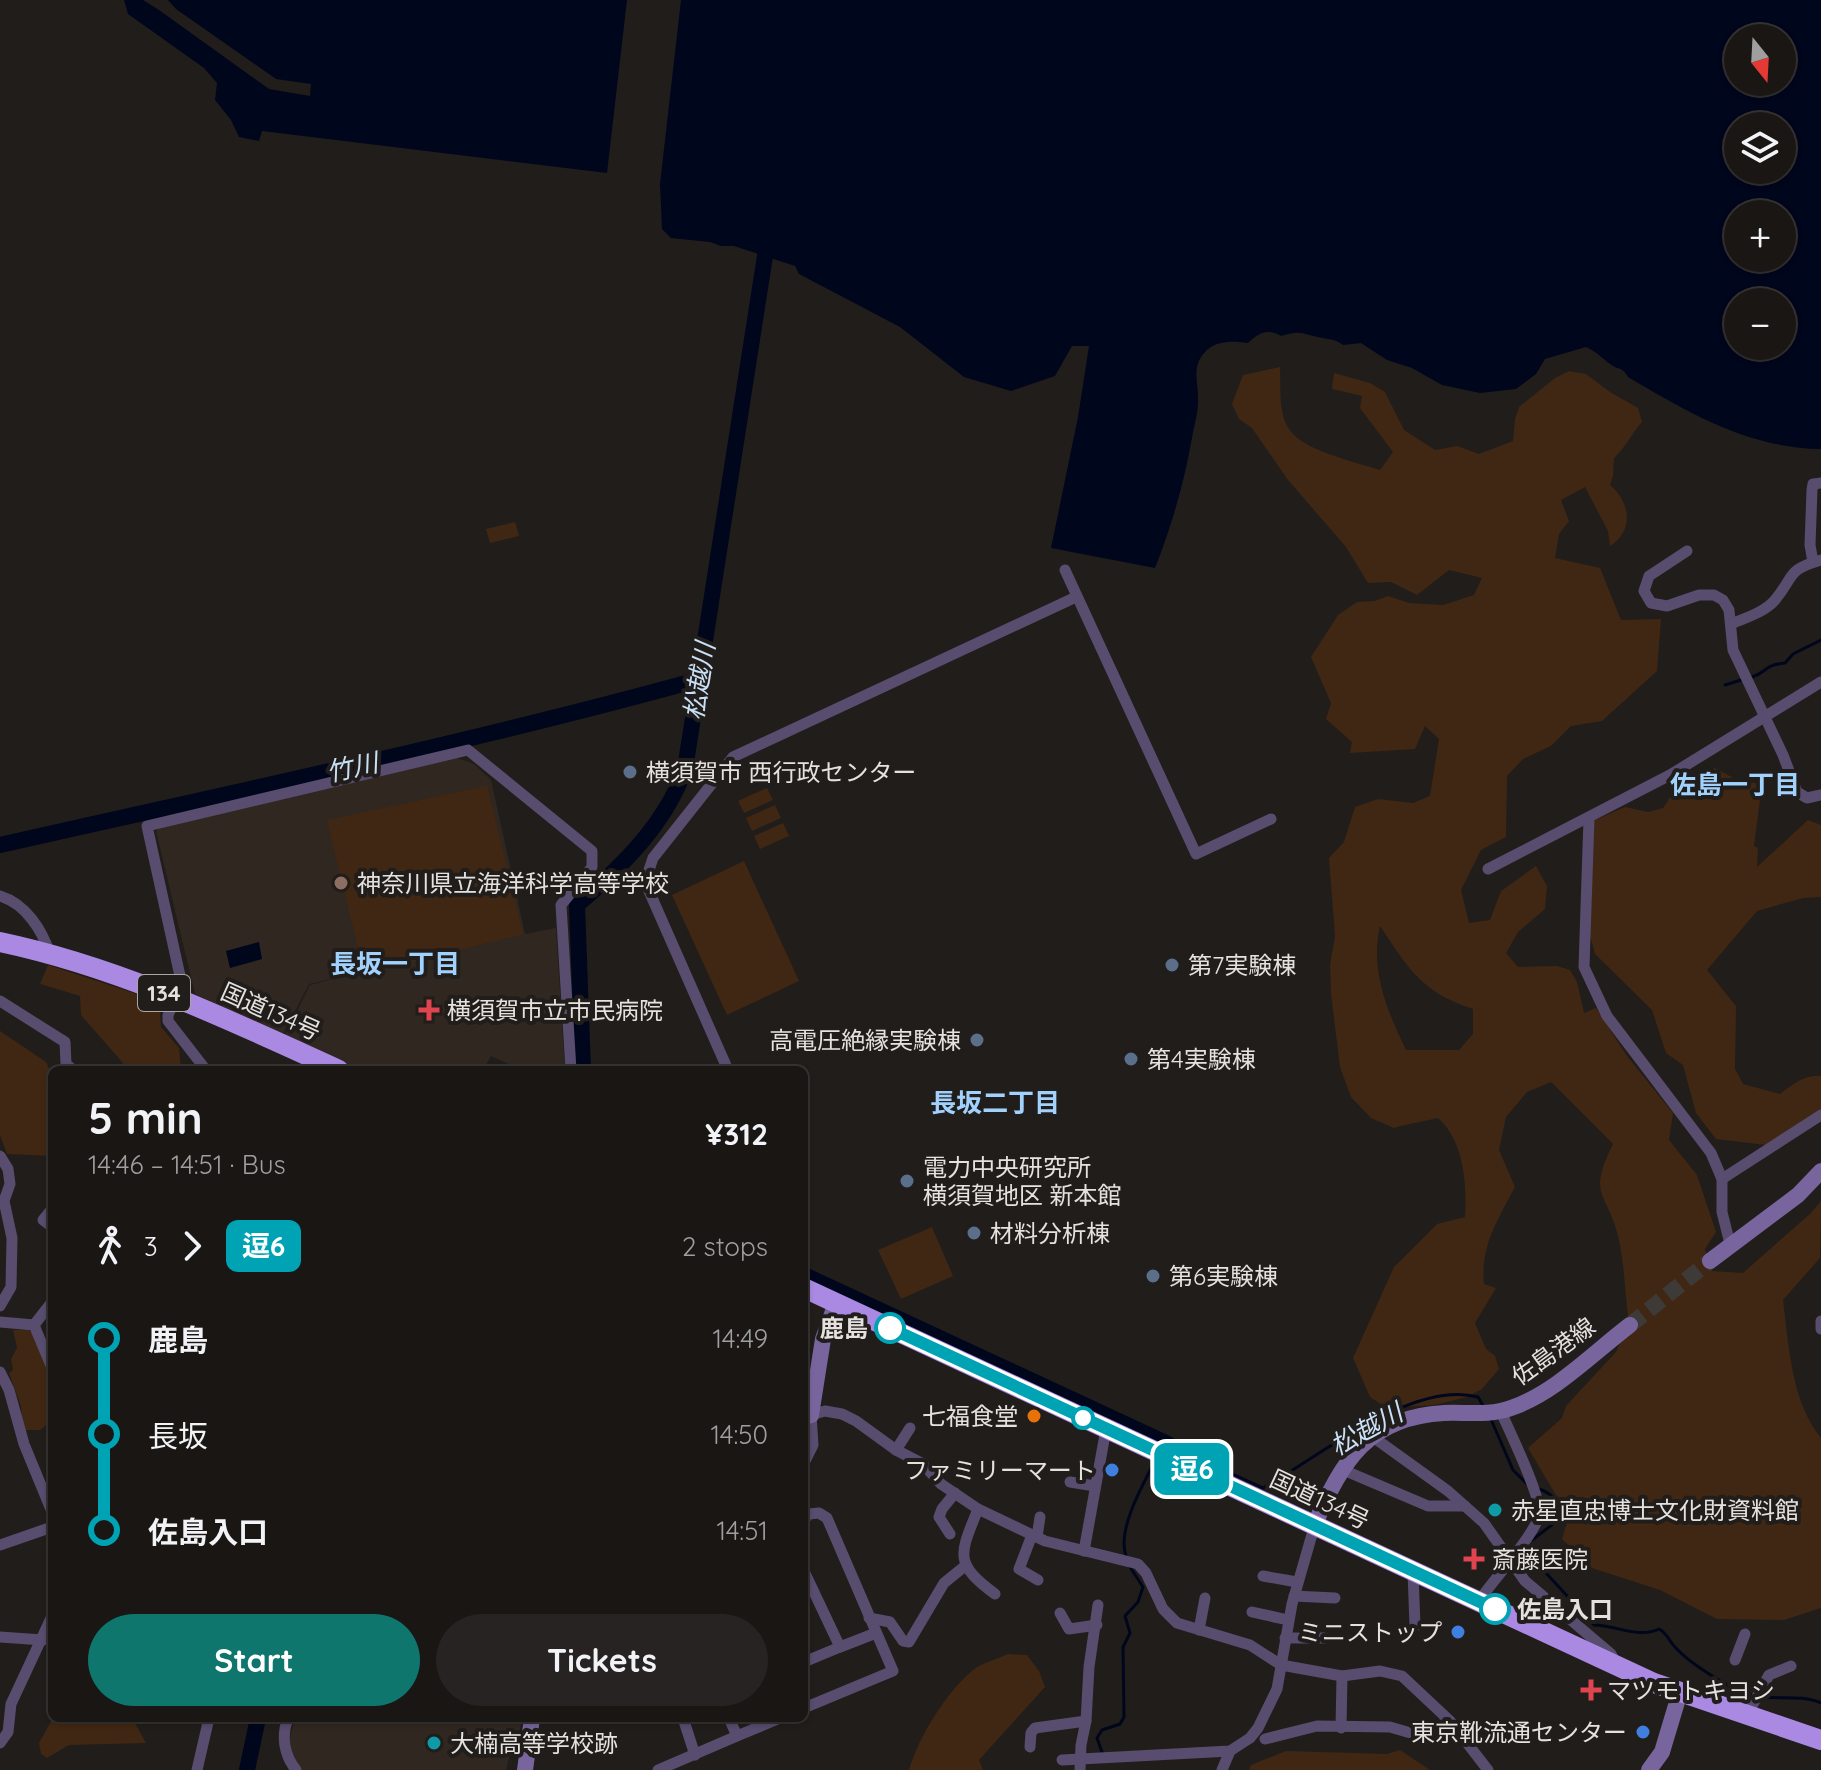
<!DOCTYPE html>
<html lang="en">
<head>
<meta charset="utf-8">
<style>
	body { margin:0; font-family:Quicksand,"Noto Sans JP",sans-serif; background:#262322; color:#f1f3f6; height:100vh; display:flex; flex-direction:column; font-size:30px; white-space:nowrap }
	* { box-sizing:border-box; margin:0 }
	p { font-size:26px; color:#9f9fa0 }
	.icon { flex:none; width:44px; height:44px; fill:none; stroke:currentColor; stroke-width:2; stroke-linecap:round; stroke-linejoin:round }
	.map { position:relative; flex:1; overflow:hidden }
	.drawer { position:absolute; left:48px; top:1066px; width:760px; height:656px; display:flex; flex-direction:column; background:#191614; border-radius:12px; box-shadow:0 2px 6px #0004,0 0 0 2px #373534 }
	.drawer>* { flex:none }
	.badge { padding:0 16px; border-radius:12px; font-size:28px; line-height:52px }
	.needle { width:52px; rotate:162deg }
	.tools { position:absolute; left:1724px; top:24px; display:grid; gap:16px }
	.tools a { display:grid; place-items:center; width:72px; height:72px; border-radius:50%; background:#191614; box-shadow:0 2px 6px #0004,0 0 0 2px #373534; font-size:40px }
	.map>.badge { position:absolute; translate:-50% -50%; box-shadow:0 0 0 4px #fff }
	.legs { display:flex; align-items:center; gap:12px; height:88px; padding:0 40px; font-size:26px }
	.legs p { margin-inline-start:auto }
	.summary { display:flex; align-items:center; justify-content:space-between; height:136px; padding:0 40px }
	h1 { font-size:44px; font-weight:700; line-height:60px }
	.cta { display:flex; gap:16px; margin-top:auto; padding:16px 40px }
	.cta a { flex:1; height:92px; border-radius:48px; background:#0f766e; color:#fff; font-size:32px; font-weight:700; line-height:92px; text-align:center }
	.cta a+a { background:#262322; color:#f1f3f6 }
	ul { padding:0 40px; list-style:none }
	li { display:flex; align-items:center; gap:28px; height:96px; font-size:30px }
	li i { display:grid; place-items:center; width:12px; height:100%; margin:0 10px; background:currentColor }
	li i::after { content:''; width:20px; height:20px; margin:-10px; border:6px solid; border-radius:50%; background:#191614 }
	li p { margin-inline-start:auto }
	li:first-child i { background:linear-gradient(#0000 50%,currentColor 0) }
	li:last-child i { background:linear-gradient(currentColor 50%,#0000 0) }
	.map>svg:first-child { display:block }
	.built { fill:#302721 }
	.green { fill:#402713; fill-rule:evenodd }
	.water { fill:#00061c; fill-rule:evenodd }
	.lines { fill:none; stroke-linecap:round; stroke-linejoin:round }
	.stream { stroke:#00061c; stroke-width:3 }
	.river { stroke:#00061c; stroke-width:16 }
	.secondary-tunnel { stroke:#3e3a38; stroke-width:16; stroke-dasharray:16 8; stroke-linecap:butt }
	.street { stroke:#584c6f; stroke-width:11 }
	.secondary { stroke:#78659e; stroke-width:16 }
	.highway { stroke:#a989e2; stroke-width:20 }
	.line-1-casing { stroke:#fff; stroke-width:18 }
	.line-1 { stroke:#00a3b4; stroke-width:12 }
	.service-dot { fill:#5c6f8a; stroke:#211d1a; stroke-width:3 }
	.education-dot { fill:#8d6e63; stroke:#211d1a; stroke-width:3 }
	.health-dot { fill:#e0444e; stroke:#211d1a; stroke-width:3 }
	.stop-1-dot { fill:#fff; stroke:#00a3b4; stroke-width:4 }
	.food-dot { fill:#e8710a; stroke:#211d1a; stroke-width:3 }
	.shop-dot { fill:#3f7fe0; stroke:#211d1a; stroke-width:3 }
	.culture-dot { fill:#0f9aa8; stroke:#211d1a; stroke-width:3 }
	.labels { text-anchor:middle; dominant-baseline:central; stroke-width:8; stroke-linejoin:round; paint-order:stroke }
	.shield { fill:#211d1a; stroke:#aaa6a4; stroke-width:2 }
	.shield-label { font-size:22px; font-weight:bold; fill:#e4e1df }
	.poi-label { font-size:24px; fill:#e4e1df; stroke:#211d1a; text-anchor:start }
	.street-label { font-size:24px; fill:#e4e1df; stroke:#211d1a }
	.stop-label { font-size:24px; font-weight:bold; fill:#e4e1df; stroke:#211d1a; text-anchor:end }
	.water-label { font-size:26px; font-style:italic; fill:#c9e0f7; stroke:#211d1a }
	.neighbourhood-label { font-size:26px; font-weight:bold; fill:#a1d1fd; stroke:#211d1a }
</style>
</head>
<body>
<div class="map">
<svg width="1821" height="1770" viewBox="0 0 1821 1770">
	<rect width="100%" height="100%" fill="#211d1a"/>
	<g class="built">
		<polygon points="457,758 474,764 491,780 525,934 556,928 565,1070 521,1070 491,1056 483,1070 360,1070 285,1035 310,985 339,977 309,984 283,1034 195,994 156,831 159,827"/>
		<polygon points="295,1718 522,1718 518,1743 512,1746 506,1770 302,1770 293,1760 289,1741"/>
	</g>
	<g class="green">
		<path d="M1280 367C1281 385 1278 413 1289 429 1303 451 1356 462 1380 470L1393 452 1360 408 1362 396 1332 389 1334 373 1370 383 1385 392 1404 430 1435 450 1457 446 1479 454 1513 441 1515 419 1519 407 1555 378 1569 371 1586 374 1610 392 1638 408 1642 422C1631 434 1626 447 1614 458L1613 476 1610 485C1630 502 1635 530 1610 546L1608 531 1585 487 1561 500 1569 521 1559 534 1555 558 1600 568 1621 620 1661 619 1657 671 1602 721 1571 726 1551 746 1523 759 1507 776 1506 837 1481 850 1461 890 1469 923 1490 920 1501 891 1536 866 1547 886 1545 909 1518 932 1506 953 1518 967 1557 966 1570 970 1577 982 1584 1013 1596 1008 1627 1056 1673 1113 1669 1140 1697 1175 1716 1232 1705 1249 1712 1271 1743 1273 1811 1213 1821 1201 1820 1258 1783 1300C1789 1346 1791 1401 1821 1438V1608L1784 1620 1717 1619 1660 1590 1592 1568 1562 1539 1568 1519 1566 1512 1528 1448 1562 1418 1566 1406 1616 1352 1627 1328 1628 1316C1625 1291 1624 1264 1619 1240 1608 1191 1586 1198 1613 1144L1551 1082 1527 1092 1506 1117 1499 1150 1515 1187C1498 1219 1480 1247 1484 1284L1496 1288 1475 1323 1486 1349 1495 1356 1499 1369 1482 1389 1467 1397 1434 1405 1387 1408 1370 1397 1353 1358 1394 1267 1437 1224 1465 1217C1467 1184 1464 1141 1438 1118 1423 1122 1409 1123 1394 1128L1371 1118 1351 1097 1340 1067 1331 994 1330 965 1335 936 1329 858 1344 842 1355 807 1378 799 1413 803 1430 796 1439 739 1425 726 1415 749 1350 753 1352 742 1326 719 1331 703 1311 657 1338 615 1357 602 1375 601 1388 596 1409 603 1443 605 1474 595 1482 578 1449 570 1417 595 1391 582 1368 583 1346 547 1288 480 1252 428 1239 419 1232 404 1243 375ZM1380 926C1409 969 1421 992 1473 1009V1034L1459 1050H1406C1387 1010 1370 971 1380 926Z"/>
		<polygon points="515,522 519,536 490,543 486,529"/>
		<path d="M1715 768 1739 781 1762 784 1754 846 1758 848 1757 867 1808 820 1821 825V897L1803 898 1757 911 1707 970 1736 1006 1735 1069 1743 1084 1780 1094C1792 1085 1805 1074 1821 1076V1110L1766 1145 1716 1139 1696 1113 1683 1065 1666 1053 1652 1010 1595 954 1589 932 1593 821 1625 807 1648 812 1663 808 1684 777Z"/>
		<polygon points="487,786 523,934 364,973 327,820"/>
		<polygon points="767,788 773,800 744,813 738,801"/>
		<polygon points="775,805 781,818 752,831 746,818"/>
		<polygon points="783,823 789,836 760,849 754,836"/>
		<polygon points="744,861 799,981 727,1015 672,895"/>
		<polygon points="48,965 149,998 160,1012 161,1027 179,1048 181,1070 119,1070 123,1063 81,1015 80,996 40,984"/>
		<polygon points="0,1031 46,1062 52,1075 52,1156 7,1154 0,1135"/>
		<polygon points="932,1227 953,1276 901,1299 878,1250"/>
		<polygon points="13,1330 28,1330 34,1334 52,1379 52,1421 40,1430 23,1430 21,1406 9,1373 13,1370 11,1359 17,1348"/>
		<path d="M1008 1654 1027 1655 1039 1671 1045 1687 979 1760 983 1770H909C918 1738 947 1691 973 1670 982 1663 997 1659 1008 1654Z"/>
		<polygon points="53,1718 132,1718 146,1743 69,1745 47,1758 41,1754 39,1743"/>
		<polygon points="1400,1750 1430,1770 1249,1770 1251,1765 1286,1751 1387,1754"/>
	</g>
	<g class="water">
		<polygon points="124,0 143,0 159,10 269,89 310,96 311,84 276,79 176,9 168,0 627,0 607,173 262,131 259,141 239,137 231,120 215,100 217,83 204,68 128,14"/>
		<path d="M681 0H1821V449C1748 448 1689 413 1628 377 1623 367 1618 370 1610 364 1602 358 1597 352 1586 347L1545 359 1536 374 1516 389 1480 393 1442 385 1412 368 1387 360 1361 343 1343 345C1335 339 1332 340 1323 338 1303 335 1303 329 1281 336 1267 328 1259 333 1248 343 1235 341 1218 340 1207 350 1190 366 1199 382 1198 402 1198 414 1194 426 1192 438 1184 483 1172 525 1155 568L1051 548 1078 417 1089 346H1072L1055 376 1011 391 964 377 900 327 799 274 795 266 734 246H721L710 242 671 238 662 229 660 184ZM1738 38H1782V82H1738ZM1738 126H1782V170H1738ZM1782 214V258H1738V214ZM1738 302H1782V346H1738Z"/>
		<polygon points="259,942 262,959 230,968 226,951"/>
	</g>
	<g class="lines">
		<g class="stream">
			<path d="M1752 677C1768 672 1763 665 1785 663L1793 654 1821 640"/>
			<polyline points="1725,685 1744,679"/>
			<polyline points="1490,1417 1513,1470 1529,1486"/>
			<path d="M1166 1447 1168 1444 1263 1488C1319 1457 1413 1379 1478 1397L1484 1407"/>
			<path d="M1532 1540 1553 1524 1559 1514C1556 1498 1552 1493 1536 1488"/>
			<path d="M1527 1545 1534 1560 1594 1625C1616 1625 1638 1639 1659 1629 1668 1634 1668 1640 1675 1647 1690 1664 1733 1691 1755 1696"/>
			<path d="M1126 1556C1117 1531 1141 1488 1153 1465"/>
			<path d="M1762 1697C1782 1699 1803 1695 1821 1703"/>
			<polyline points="1103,1755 1097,1738 1102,1730 1120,1724 1124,1717 1123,1647 1130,1633 1125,1616 1138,1602 1143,1587 1130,1567"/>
		</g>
		<g class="river">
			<path d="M0 845C234 792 469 743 701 679"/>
			<path d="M583 1070 577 905C621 867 665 825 685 769L765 256"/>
			<polyline points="804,1275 1168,1444"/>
			<polyline points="247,1770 258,1718"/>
		</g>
		<polyline class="secondary-tunnel" points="1630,1325 1710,1261"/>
		<g class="street">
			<polyline points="1687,551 1649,576 1644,591 1651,603 1667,606 1699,595 1714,595 1723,600 1729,610 1733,650 1783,755 1797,792 1807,798 1821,795"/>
			<polyline points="1813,562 1810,545 1812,490 1813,484 1821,483"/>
			<polyline points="1065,570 1196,854 1271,819"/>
			<path d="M1731 624C1745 618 1765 612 1775 600 1795 576 1786 570 1821 560"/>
			<polyline points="1589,818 1584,967 1607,1016 1711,1153 1722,1179 1722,1212 1730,1244"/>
			<polyline points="1488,869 1670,775 1821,682"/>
			<path d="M0 896C26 904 42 930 50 954"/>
			<polyline points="0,1001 65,1042 66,1064 73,1070"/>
			<polyline points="206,1070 168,1021 168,1015 182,985 147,826 468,750 592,851 592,867 561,905 571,1070"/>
			<polyline points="728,1070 645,882 653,858 733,757 1076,597"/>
			<polyline points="0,1156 8,1169 10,1184 4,1201 12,1238 11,1287 0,1306"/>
			<polyline points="1722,1179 1821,1115"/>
			<polyline points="52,1209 43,1220 52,1227"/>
			<polyline points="1821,1321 1821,1329"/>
			<polyline points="0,1322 34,1325"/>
			<polyline points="34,1325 52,1368"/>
			<polyline points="34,1325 52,1302"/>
			<polyline points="0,1372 9,1390 24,1444 52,1512"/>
			<polyline points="1373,1437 1448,1491 1484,1523 1525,1581 1611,1654 1615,1662"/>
			<polyline points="896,1450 910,1428"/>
			<polyline points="804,1463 813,1445 811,1415 825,1411 842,1414 856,1421 896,1450 923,1464 941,1484 978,1509 1045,1541 1138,1564 1146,1573 1163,1609 1177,1623 1250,1645 1281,1665 1342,1676 1380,1671 1402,1676 1450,1721 1488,1770"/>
			<polyline points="1341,1469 1428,1506 1465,1506"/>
			<polyline points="1070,1482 1095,1486"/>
			<path d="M978 1509C960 1554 953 1563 995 1594"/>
			<polyline points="804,1520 809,1514 819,1513 827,1518 893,1671 804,1708"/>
			<polyline points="950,1534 939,1517 942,1509 955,1493"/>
			<polyline points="1032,1535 1019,1569 1038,1580"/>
			<polyline points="1037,1537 1040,1517"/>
			<polyline points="0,1545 52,1527"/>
			<polyline points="1084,1551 1106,1429"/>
			<polyline points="804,1571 840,1647 876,1633"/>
			<polyline points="1413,1572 1415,1626"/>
			<polyline points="1263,1576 1297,1582"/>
			<polyline points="1294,1596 1335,1598"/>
			<path d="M1479 1601C1492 1581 1535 1535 1539 1515 1543 1500 1509 1430 1501 1412"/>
			<polyline points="1252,1612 1288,1620"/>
			<polyline points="1060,1613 1069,1629 1097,1625"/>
			<polyline points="869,1618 890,1622 903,1641 909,1642 944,1583 965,1566"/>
			<polyline points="1199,1630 1205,1598"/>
			<polyline points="0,1637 43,1640"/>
			<polyline points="1285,1638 1324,1638"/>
			<polyline points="1735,1660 1745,1634"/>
			<polyline points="804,1662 840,1647"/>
			<polyline points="1747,1715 1769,1675 1791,1666"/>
			<path d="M288 1718C281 1736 284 1755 296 1770"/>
			<polyline points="683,1718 695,1755"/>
			<polyline points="729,1718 737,1736 780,1718"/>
			<polyline points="1341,1728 1342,1676"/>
			<polyline points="1265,1739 1317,1726 1390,1727 1414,1734 1422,1733 1450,1721"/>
			<polyline points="0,1743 8,1732 11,1704 52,1616"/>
			<polyline points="1030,1747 1031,1733 1035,1728 1086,1721"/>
			<polyline points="1062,1760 1230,1751 1250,1738 1258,1728 1277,1689 1292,1604 1315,1524"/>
			<polyline points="197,1770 209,1718"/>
			<polyline points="658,1770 737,1736"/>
			<polyline points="1080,1770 1081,1745 1086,1721 1089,1667 1098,1605"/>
			<polyline points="1222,1770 1230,1751"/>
		</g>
		<g class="secondary">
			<polyline points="1710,1261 1798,1195 1821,1171"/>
			<polyline points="804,1417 811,1415 823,1339 836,1303"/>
			<path d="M1315 1524C1342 1461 1368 1417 1444 1413 1467 1412 1489 1416 1511 1408 1555 1393 1593 1353 1630 1325"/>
			<polyline points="525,1770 532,1718"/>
			<polyline points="1649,1770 1662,1752 1680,1692"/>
		</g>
		<g class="highway">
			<path d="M0 942C119 967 229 1020 339 1070"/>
			<polyline points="804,1288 1654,1683 1821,1740"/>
		</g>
	</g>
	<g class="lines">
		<g class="line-1-casing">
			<polyline id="line-1" points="890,1328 1495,1609"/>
		</g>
		<use href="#line-1" class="line-1"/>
	</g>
	<g class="service-dot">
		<circle cx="630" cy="772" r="8"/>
		<circle cx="1172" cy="965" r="8"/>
		<circle cx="977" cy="1040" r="8"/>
		<circle cx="1131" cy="1059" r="8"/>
		<circle cx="907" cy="1181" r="8"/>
		<circle cx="974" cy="1233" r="8"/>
		<circle cx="1153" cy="1276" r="8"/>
	</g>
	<circle class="education-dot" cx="341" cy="883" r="8"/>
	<g class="health-dot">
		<path d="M425 998h8v8h8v8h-8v8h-8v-8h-8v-8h8z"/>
		<path d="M1470 1547h8v8h8v8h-8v8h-8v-8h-8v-8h8z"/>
		<path d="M1587 1678h8v8h8v8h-8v8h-8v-8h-8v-8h8z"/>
	</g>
	<g class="stop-1-dot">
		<circle cx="890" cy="1328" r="14"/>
		<circle cx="1083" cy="1418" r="10"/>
		<circle cx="1495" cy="1609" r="14"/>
	</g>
	<circle class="food-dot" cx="1034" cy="1416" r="8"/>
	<g class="shop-dot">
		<circle cx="1112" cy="1470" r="8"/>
		<circle cx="1458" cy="1632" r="8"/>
		<circle cx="1643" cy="1732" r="8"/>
	</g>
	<g class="culture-dot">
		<circle cx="1495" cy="1510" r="8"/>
		<circle cx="434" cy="1743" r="8"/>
	</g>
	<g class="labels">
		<rect class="shield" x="138" y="975" width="52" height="36" rx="6"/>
		<g class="shield-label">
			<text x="164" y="993">134</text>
		</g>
		<g class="poi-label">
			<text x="646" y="772">横須賀市 西行政センター</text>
			<text x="357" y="883">神奈川県立海洋科学高等学校</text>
			<text x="1188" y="965">第7実験棟</text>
			<text x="447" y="1010">横須賀市立市民病院</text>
			<text x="961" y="1040" text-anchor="end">高電圧絶縁実験棟</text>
			<text x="1147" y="1059">第4実験棟</text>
			<text x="923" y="1167">電力中央研究所<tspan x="923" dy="28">横須賀地区 新本館</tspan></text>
			<text x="990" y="1233">材料分析棟</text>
			<text x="1169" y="1276">第6実験棟</text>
			<text x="1018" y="1416" text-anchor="end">七福食堂</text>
			<text x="1096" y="1470" text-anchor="end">ファミリーマート</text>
			<text x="1511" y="1510">赤星直忠博士文化財資料館</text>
			<text x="1492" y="1559">斎藤医院</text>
			<text x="1442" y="1632" text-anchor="end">ミニストップ</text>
			<text x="1607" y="1690">マツモトキヨシ</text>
			<text x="1627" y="1732" text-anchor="end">東京靴流通センター</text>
			<text x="450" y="1743">大楠高等学校跡</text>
		</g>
		<g class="street-label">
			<text transform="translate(271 1011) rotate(24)">国道134号</text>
			<text transform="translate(1553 1351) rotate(-36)">佐島港線</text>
			<text transform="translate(1320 1499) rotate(25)">国道134号</text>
		</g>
		<g class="stop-label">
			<text x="868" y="1328">鹿島</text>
			<text x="1517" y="1609" text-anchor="start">佐島入口</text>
		</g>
		<g class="water-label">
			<text transform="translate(699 681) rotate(-81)">松越川</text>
			<text transform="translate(352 767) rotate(-12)">竹川</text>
			<text transform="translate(1366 1429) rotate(-29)">松越川</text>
		</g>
		<g class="neighbourhood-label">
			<text x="1735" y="784">佐島一丁目</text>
			<text x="395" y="963">長坂一丁目</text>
			<text x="995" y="1102">長坂二丁目</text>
		</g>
	</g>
</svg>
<div class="tools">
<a><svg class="needle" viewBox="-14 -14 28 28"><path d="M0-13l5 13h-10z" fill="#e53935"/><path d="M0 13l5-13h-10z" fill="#9f9fa0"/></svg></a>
<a><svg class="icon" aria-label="layers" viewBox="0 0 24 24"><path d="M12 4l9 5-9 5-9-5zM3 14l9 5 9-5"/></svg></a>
<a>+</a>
<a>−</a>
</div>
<b class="badge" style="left:1192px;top:1469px;background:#00a3b4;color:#fff">逗6</b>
<section class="drawer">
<div class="summary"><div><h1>5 min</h1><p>14:46 – 14:51 · Bus</p></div><b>¥312</b></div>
<div class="legs"><svg class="icon" aria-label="walk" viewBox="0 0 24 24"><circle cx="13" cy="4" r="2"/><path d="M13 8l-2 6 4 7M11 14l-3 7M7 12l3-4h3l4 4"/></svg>3<svg class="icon" aria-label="forward" viewBox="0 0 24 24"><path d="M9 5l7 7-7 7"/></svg><b class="badge" style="background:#00a3b4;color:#fff">逗6</b><p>2 stops</p></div>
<ul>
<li><i style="color:#00a3b4"></i><b>鹿島</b><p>14:49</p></li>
<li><i style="color:#00a3b4"></i><span>長坂</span><p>14:50</p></li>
<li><i style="color:#00a3b4"></i><b>佐島入口</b><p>14:51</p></li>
</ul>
<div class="cta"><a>Start</a><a>Tickets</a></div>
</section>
</div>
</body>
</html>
